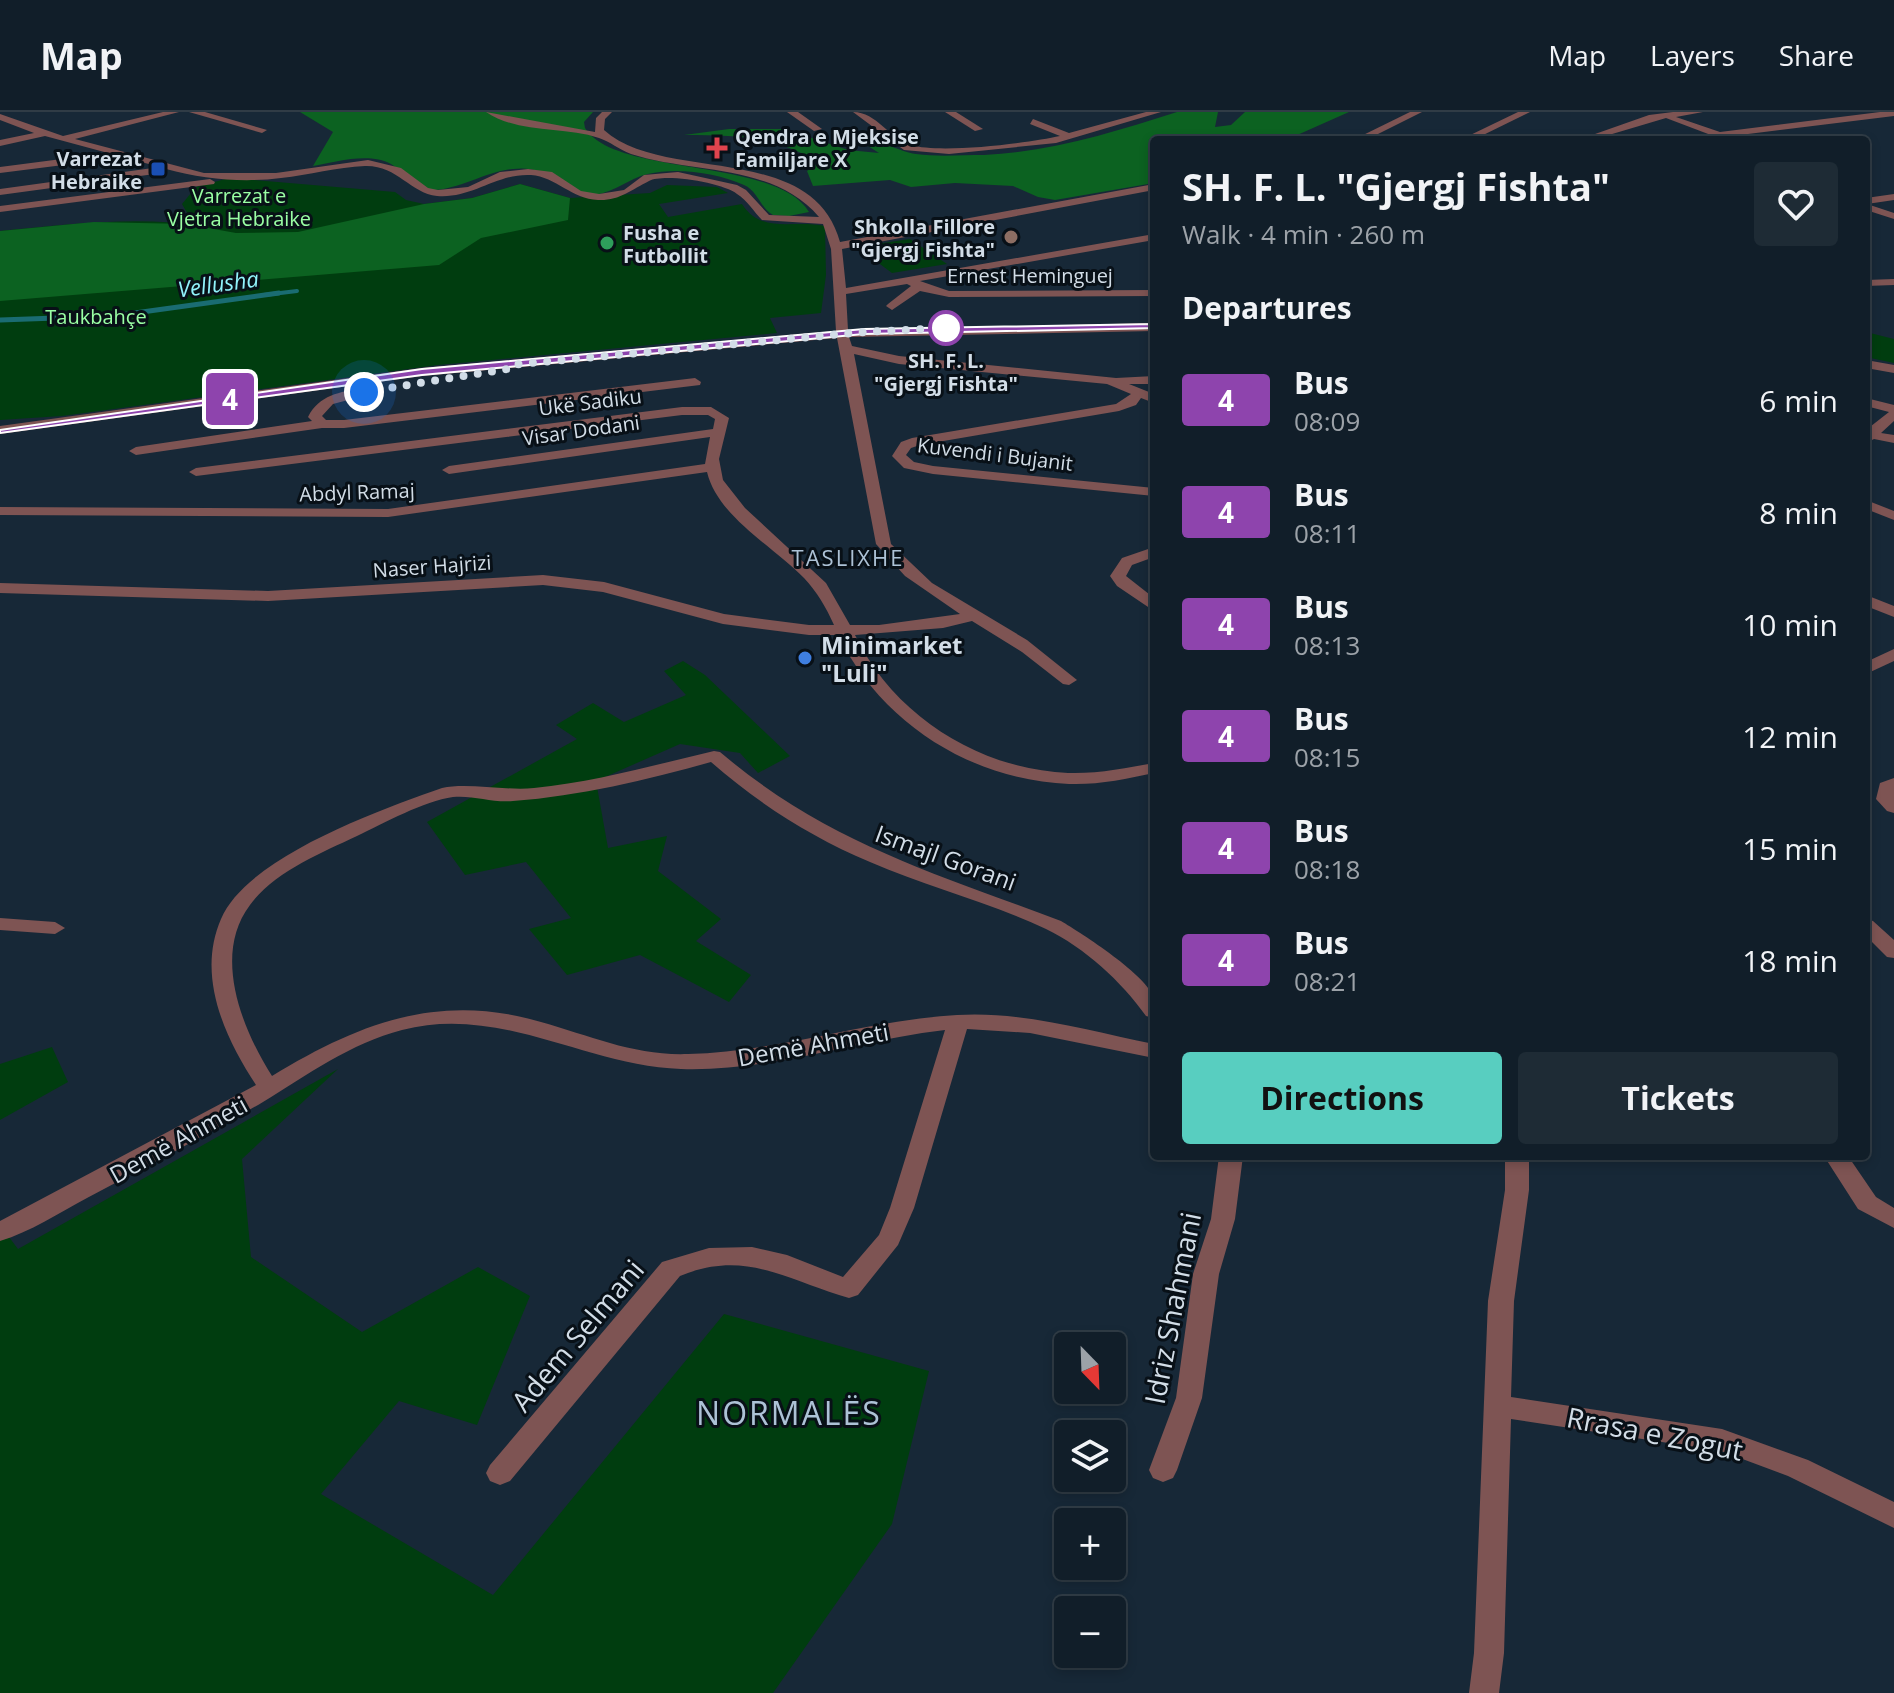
<!DOCTYPE html>
<html lang="en">
<head>
<meta charset="utf-8">
<style>
	body { margin:0; font-family:"Open Sans",sans-serif; background:#1e2b35; color:#f1f3f6; height:100vh; display:flex; flex-direction:column; font-size:30px; white-space:nowrap }
	* { box-sizing:border-box; margin:0 }
	p { font-size:26px; color:#9ca2a8 }
	.icon { flex:none; width:44px; height:44px; fill:none; stroke:currentColor; stroke-width:2; stroke-linecap:round; stroke-linejoin:round }
	.map { position:relative; flex:1; overflow:hidden }
	.details { position:absolute; left:1150px; top:24px; width:720px; height:1024px; display:flex; flex-direction:column; background:#111e29; border-radius:8px; box-shadow:0 4px 12px #0003,0 0 0 2px #303c46 }
	.details>* { flex:none }
	.badge { padding:0 16px; border-radius:6px; font-size:28px; line-height:52px }
	.needle { width:52px; rotate:157deg }
	.tools { position:absolute; left:1054px; top:1220px; display:grid; gap:16px }
	.tools a { display:grid; place-items:center; width:72px; height:72px; border-radius:8px; background:#111e29; box-shadow:0 4px 12px #0003,0 0 0 2px #303c46; font-size:40px }
	.you { position:absolute; width:40px; height:40px; margin:-20px; border:6px solid #fff; border-radius:50%; background:#1a73e8; box-shadow:0 0 0 12px #1a73e833 }
	.map>.badge { position:absolute; translate:-50% -50%; box-shadow:0 0 0 4px #fff }
	h2 { padding:0 32px; font-size:30px; line-height:72px }
	.round { display:grid; place-items:center; flex:none; width:84px; height:84px; border-radius:8px; background:#1e2b35 }
	.summary { display:flex; align-items:center; justify-content:space-between; height:136px; padding:0 32px }
	h1 { font-size:38px; font-weight:700; line-height:60px }
	.action { display:flex; gap:16px; margin-top:auto; padding:16px 32px }
	.action a { flex:1; height:92px; border-radius:8px; background:#58cec0; color:#111; font-size:32px; font-weight:700; line-height:92px; text-align:center }
	.action a+a { background:#1e2b35; color:#f1f3f6 }
	ul { padding:0; list-style:none }
	li { display:flex; align-items:center; gap:24px; height:112px; padding:0 32px }
	li div { flex:1 }
	li b { display:block; font-size:30px }
	li em { font-style:normal }
	li .badge { min-width:88px; font-weight:700; text-align:center }
	header { display:flex; align-items:center; gap:48px; box-sizing:border-box; height:112px; padding:0 40px; background:#111e29; border-bottom:2px solid #303c46 }
	header strong { font-size:38px }
	nav { display:flex; gap:44px; margin-inline-start:auto; font-size:28px }
	.map>svg:first-child { display:block }
	.green { fill:#003d0f }
	.forest { fill:#0c6221 }
	.lines { fill:none; stroke-linecap:round; stroke-linejoin:round }
	.stream-far1 { stroke:#1a6c72; stroke-width:4 }
	.stream { stroke:#1a6c72; stroke-width:5 }
	.minor { fill:#7e5453; fill-rule:evenodd }
	.line { fill:#8e44ad; stroke:#fff; stroke-width:2 }
	.walk { stroke:#d2dde7; stroke-width:8; stroke-dasharray:0 14.4 }
	.health-dot { fill:#e0444e; stroke:#081017; stroke-width:3 }
	.transit-dot { fill:#1a4fb4; stroke:#081017; stroke-width:3 }
	.education-dot { fill:#8d6e63; stroke:#081017; stroke-width:3 }
	.leisure-dot { fill:#2e9e5b; stroke:#081017; stroke-width:3 }
	.stop-dot { fill:#fff; stroke:#8e44ad; stroke-width:4 }
	.shop-dot { fill:#3f7fe0; stroke:#081017; stroke-width:3 }
	.labels { text-anchor:middle; dominant-baseline:central; stroke-width:6; stroke-linejoin:round; paint-order:stroke }
	.far-poi-label { font-size:20px; font-weight:bold; fill:#d2dde7; stroke:#081017; text-anchor:start }
	.far-park-label { font-size:20px; fill:#9affa4; stroke:#081017 }
	.far-street-label { font-size:20px; fill:#d2dde7; stroke:#081017 }
	.far-stop-label { font-size:20px; font-weight:bold; fill:#d2dde7; stroke:#081017 }
	.far-water-label { font-size:22px; font-style:italic; fill:#91f3fb; stroke:#081017 }
	.far-neighbourhood-label { font-size:22px; letter-spacing:2px; fill:#adc2d6; stroke:#081017 }
	.poi-label { font-size:24px; font-weight:bold; fill:#d2dde7; stroke:#081017; text-anchor:start }
	.street-label { font-size:24px; fill:#d2dde7; stroke:#081017 }
	.near-street-label { font-size:28px; fill:#d2dde7; stroke:#081017 }
	.near-neighbourhood-label { font-size:32px; letter-spacing:2px; fill:#adc2d6; stroke:#081017 }
</style>
</head>
<body>
<header>
<strong>Map</strong>
<nav><a>Map</a><a>Layers</a><a>Share</a></nav>
</header>
<div class="map">
<svg width="1894" height="1581" viewBox="0 0 1894 1581">
	<rect width="100%" height="100%" fill="#172837"/>
	<g class="green">
		<path d="M229 66 395 80 406 88 424 92 472 86 520 72 570 86 650 81 667 73 717 75 728 81 659 92 668 105 742 92C762 123 793 107 825 114L826 163 821 201 770 206 777 221 438 253 62 304 0 308V119C67 113 139 103 206 115L190 106 182 92 196 75Z"/>
		<polygon points="910,127 947,152 892,161 857,135"/>
		<polygon points="1866,220 1894,227 1894,251 1866,245"/>
		<polygon points="683,549 705,563 790,644 758,661 740,641 680,632 596,669 608,736 667,724 658,759 721,807 696,829 751,863 729,890 640,843 567,863 529,817 571,806 526,750 465,763 427,710 577,627 556,613 593,591 624,610 686,583 664,559"/>
		<polygon points="52,935 68,970 0,1008 0,952"/>
		<polygon points="338,957 242,1047 251,1145 362,1220 478,1155 530,1184 477,1313 399,1289 321,1382 493,1483 724,1202 929,1259 892,1412 773,1581 0,1581 0,1113 18,1137"/>
	</g>
	<g class="forest">
		<path d="M300 0H593L584 10 585 16C615 65 776 45 809 100L789 104 773 103C760 96 758 79 744 73 717 61 677 55 648 62 625 67 606 89 580 81 553 72 546 53 513 57 485 59 450 83 425 77 412 74 402 58 391 52 369 40 335 50 313 54L333 20Z"/>
		<path d="M1177 0H1218L1215 15 1231 13 1245 0H1349L1286 28H1154V71L1055 88 1038 85 1013 74 955 71 911 75 890 68 813 74 807 59 819 50C768 22 740 24 684 23L729 17H785L848 38 879 41 868 34C893 30 893 38 916 42 937 45 962 43 984 43 1051 40 1114 20 1177 0Z"/>
		<polygon points="520,72 570,86 568,108 481,126 439,153 0,189 0,119 94,110 186,112 236,121 298,120 424,92 472,86"/>
	</g>
	<g class="lines">
		<polyline class="stream-far1" points="264,183 297,179"/>
		<polyline class="stream" points="0,208 113,204 279,181"/>
		<g class="minor">
			<path d="M163 0H179L75 27 204 61H276L368 48 401 56 428 76 438 78 468 75 500 60 528 57 552 60 581 79 599 82 624 78 644 63 678 60 737 73 746 78 769 103 819 105C773 51 693 62 631 42 620 38 609 29 599 26 562 14 519 22 486 0L595 20 596 6 602 0H612L605 7 604 18C663 72 812 28 840 130L1154 72V78L842 137 846 176 1154 122V128L920 169 949 179 1154 178V184L949 185 920 179 892 198 886 194 888 192 911 174 907 172 846 182 848 218 1154 211V219L849 225 852 234 899 244 1116 266 1154 264V272H1129L1154 282V291L1141 286 1136 293 1119 299 920 333 911 336 906 343 914 350 933 354 1154 376V384L933 362 904 356 892 344 901 330 912 326 1116 292 1131 282 1107 272 899 252 854 242 891 432 932 471 1027 528 1077 568 1069 573 1063 572 1022 540 972 509 943 516 855 523C894 604 979 657 1068 661 1097 662 1126 656 1154 651V661C1126 667 1098 673 1069 672 971 668 881 611 838 523H809L723 512 603 480 543 473 268 489 0 481V471L268 479 543 463 604 470 724 502 809 513H834C826 495 817 480 804 466 773 434 718 405 707 360L388 405 0 403V395L388 397 705 352 710 325 449 362 442 358 449 354 713 317 715 307 708 303H682L196 364 189 360 196 356 682 295H711L729 306 719 347 723 368 745 396 826 471 850 513H879L960 502 905 464 876 432 837 226 422 264 0 322V314L422 256 836 219 831 137 823 112 762 108C754 100 747 88 737 82 723 71 665 61 649 69 631 78 619 89 598 88 572 87 556 65 531 63 497 61 472 87 437 84 410 81 397 53 365 54 337 55 309 63 281 66 242 71 203 67 166 57L162 61 0 83V77L160 55 115 43 111 47 0 61V55L108 41 45 24 0 34V28L34 21 0 8V2L63 24Z"/>
			<polygon points="189,0 205,0 267,18 262,21"/>
			<polygon points="787,0 798,0 822,17 814,19"/>
			<path d="M853 0C877 0 889 27 911 33 941 42 1028 31 1060 24L1030 12 1033 7 1069 21 1146 0H1161L1056 31 949 42 904 38Z"/>
			<polygon points="945,0 956,0 983,17 975,19"/>
			<polygon points="1410,0 1422,0 1366,28 1353,28"/>
			<polygon points="1518,0 1530,0 1473,28 1460,28"/>
			<polygon points="1673,0 1703,0 1676,5 1720,20 1880,0 1894,0 1894,4 1732,24 1734,28 1724,28 1666,6 1592,28 1578,28 1649,3"/>
			<polygon points="210,67 215,70 214,72 0,100 0,94"/>
			<polygon points="1894,82 1894,88 1867,92 1894,101 1894,107 1866,98 1866,86"/>
			<polygon points="1894,167 1894,173 1866,174 1866,168"/>
			<polygon points="1866,248 1894,253 1894,261 1866,256"/>
			<path d="M695 266 701 270 700 273 344 316H322L136 343 129 339 136 335 312 309 308 305C319 283 340 280 362 276L367 277V283L333 292 322 304 326 308H344Z"/>
			<polygon points="1866,286 1894,293 1894,309 1881,321 1894,323 1894,331 1874,327 1866,331 1866,318 1889,300 1866,294"/>
			<polygon points="1866,388 1894,399 1894,408 1866,397"/>
			<polygon points="1154,435 1154,445 1132,453 1126,464 1154,486 1154,499 1117,474 1110,464 1122,446"/>
			<polygon points="1866,483 1894,494 1894,505 1866,494"/>
			<polygon points="1894,537 1894,549 1866,562 1866,550"/>
			<path d="M714 639 720 640C826 730 934 761 1061 809 1081 821 1149 864 1154 887 1155 892 1154 900 1154 906L1146 904C1121 869 1085 836 1046 817 989 790 927 775 870 750 811 725 759 692 711 650 646 668 580 684 513 689 493 691 473 683 453 685 424 689 384 711 357 724 321 741 274 760 250 793 212 843 242 917 272 964 359 911 439 880 541 910 591 924 635 944 688 942 779 940 866 908 957 903 1024 899 1089 919 1154 932V946L1030 921 967 917 914 1096 898 1133 858 1183 849 1186 839 1183C782 1165 742 1138 680 1164L510 1369 500 1373 490 1369 486 1361 490 1353 662 1150 709 1136 752 1135 787 1143 843 1165 879 1123 890 1096 945 918C857 928 769 960 681 957 585 954 500 892 402 918 351 931 307 963 263 990 205 1024 146 1055 87 1086 59 1101 30 1120 0 1129V1109L256 973C225 926 196 864 221 807 247 745 382 697 442 676 467 670 505 679 534 676 595 670 654 653 714 639Z"/>
			<polygon points="1894,666 1894,701 1887,699 1876,687 1880,671"/>
			<polygon points="0,806 55,810 65,816 55,822 0,818"/>
			<polygon points="1866,807 1873,809 1894,828 1894,846 1887,845 1866,824"/>
			<polygon points="1219,1044 1243,1044 1235,1107 1219,1162 1202,1286 1177,1358 1173,1366 1163,1370 1153,1366 1149,1358 1176,1286 1193,1162 1211,1107"/>
			<polygon points="1505,1044 1529,1044 1529,1078 1514,1189 1511,1285 1722,1317 1808,1348 1894,1390 1894,1416 1788,1364 1721,1339 1511,1307 1504,1541 1499,1581 1469,1581 1474,1541 1488,1189 1505,1078"/>
			<polygon points="1824,1044 1848,1044 1876,1085 1894,1096 1894,1116 1858,1097"/>
		</g>
	</g>
	<polygon class="line" points="1154,212 1157,216 864,222 422,263 0,321 0,318 422,257 864,217"/>
	<g class="lines">
		<polyline class="walk" points="364,280 507,257 510,253 864,220 946,216"/>
	</g>
	<path class="health-dot" d="M713 24h8v8h8v8h-8v8h-8v-8h-8v-8h8z"/>
	<rect class="transit-dot" x="150" y="49" width="16" height="16" rx="4"/>
	<circle class="education-dot" cx="1011" cy="125" r="8"/>
	<circle class="leisure-dot" cx="607" cy="131" r="8"/>
	<circle class="stop-dot" cx="946" cy="216" r="16"/>
	<circle class="shop-dot" cx="805" cy="546" r="8"/>
	<g class="labels">
		<g class="far-poi-label">
			<text x="735" y="24">Qendra e Mjeksise<tspan x="735" dy="23">Familjare X</tspan></text>
			<text x="142" y="46" text-anchor="end">Varrezat<tspan x="142" dy="23">Hebraike</tspan></text>
			<text x="995" y="114" text-anchor="end">Shkolla Fillore<tspan x="995" dy="23">"Gjergj Fishta"</tspan></text>
			<text x="623" y="120">Fusha e<tspan x="623" dy="23">Futbollit</tspan></text>
		</g>
		<g class="far-park-label">
			<text x="239" y="83">Varrezat e<tspan x="239" dy="23">Vjetra Hebraike</tspan></text>
			<text x="96" y="204">Taukbahçe</text>
		</g>
		<g class="far-street-label">
			<text x="1030" y="163">Ernest Heminguej</text>
			<text transform="translate(590 290) rotate(-7)">Ukë Sadiku</text>
			<text transform="translate(581 318) rotate(-8)">Visar Dodani</text>
			<text transform="translate(995 342) rotate(7)">Kuvendi i Bujanit</text>
			<text transform="translate(357 380) rotate(-2)">Abdyl Ramaj</text>
			<text transform="translate(432 454) rotate(-4)">Naser Hajrizi</text>
		</g>
		<g class="far-stop-label">
			<text x="946" y="248">SH. F. L.<tspan x="946" dy="23">"Gjergj Fishta"</tspan></text>
		</g>
		<g class="far-water-label">
			<text transform="translate(218 171) rotate(-8)">Vellusha</text>
		</g>
		<g class="far-neighbourhood-label">
			<text x="848" y="445">TASLIXHE</text>
		</g>
		<g class="poi-label">
			<text x="821" y="532">Minimarket<tspan x="821" dy="28">"Luli"</tspan></text>
		</g>
		<g class="street-label">
			<text transform="translate(946 745) rotate(20)">Ismajl Gorani</text>
			<text transform="translate(813 932) rotate(-10)">Demë Ahmeti</text>
			<text transform="translate(178 1027) rotate(-29)">Demë Ahmeti</text>
		</g>
		<g class="near-street-label">
			<text transform="translate(1172 1196) rotate(-79)">Idriz Shahmani</text>
			<text transform="translate(577 1223) rotate(-50)">Adem Selmani</text>
			<text transform="translate(1655 1321) rotate(11)">Rrasa e Zogut</text>
		</g>
		<g class="near-neighbourhood-label">
			<text x="789" y="1300">NORMALËS</text>
		</g>
	</g>
</svg>
<div class="tools">
<a><svg class="needle" viewBox="-14 -14 28 28"><path d="M0-13l5 13h-10z" fill="#e53935"/><path d="M0 13l5-13h-10z" fill="#9ca2a8"/></svg></a>
<a><svg class="icon" aria-label="layers" viewBox="0 0 24 24"><path d="M12 4l9 5-9 5-9-5zM3 14l9 5 9-5"/></svg></a>
<a>+</a>
<a>−</a>
</div>
<div class="you" style="left:364px;top:280px"></div>
<b class="badge" style="left:230px;top:287px;background:#8e44ad;color:#fff">4</b>
<section class="details">
<div class="summary"><div><h1>SH. F. L. &quot;Gjergj Fishta&quot;</h1><p>Walk · 4 min · 260 m</p></div><a class="round"><svg class="icon" aria-label="heart" viewBox="0 0 24 24"><path d="M12 20l-8-8c-3-5 5-10 8-4 3-6 11-1 8 4z"/></svg></a></div>
<h2>Departures</h2>
<ul>
<li><span class="badge" style="background:#8e44ad;color:#fff">4</span><div><b>Bus</b><p>08:09</p></div><em>6 min</em></li>
<li><span class="badge" style="background:#8e44ad;color:#fff">4</span><div><b>Bus</b><p>08:11</p></div><em>8 min</em></li>
<li><span class="badge" style="background:#8e44ad;color:#fff">4</span><div><b>Bus</b><p>08:13</p></div><em>10 min</em></li>
<li><span class="badge" style="background:#8e44ad;color:#fff">4</span><div><b>Bus</b><p>08:15</p></div><em>12 min</em></li>
<li><span class="badge" style="background:#8e44ad;color:#fff">4</span><div><b>Bus</b><p>08:18</p></div><em>15 min</em></li>
<li><span class="badge" style="background:#8e44ad;color:#fff">4</span><div><b>Bus</b><p>08:21</p></div><em>18 min</em></li>
</ul>
<div class="action"><a>Directions</a><a>Tickets</a></div>
</section>
</div>
</body>
</html>
